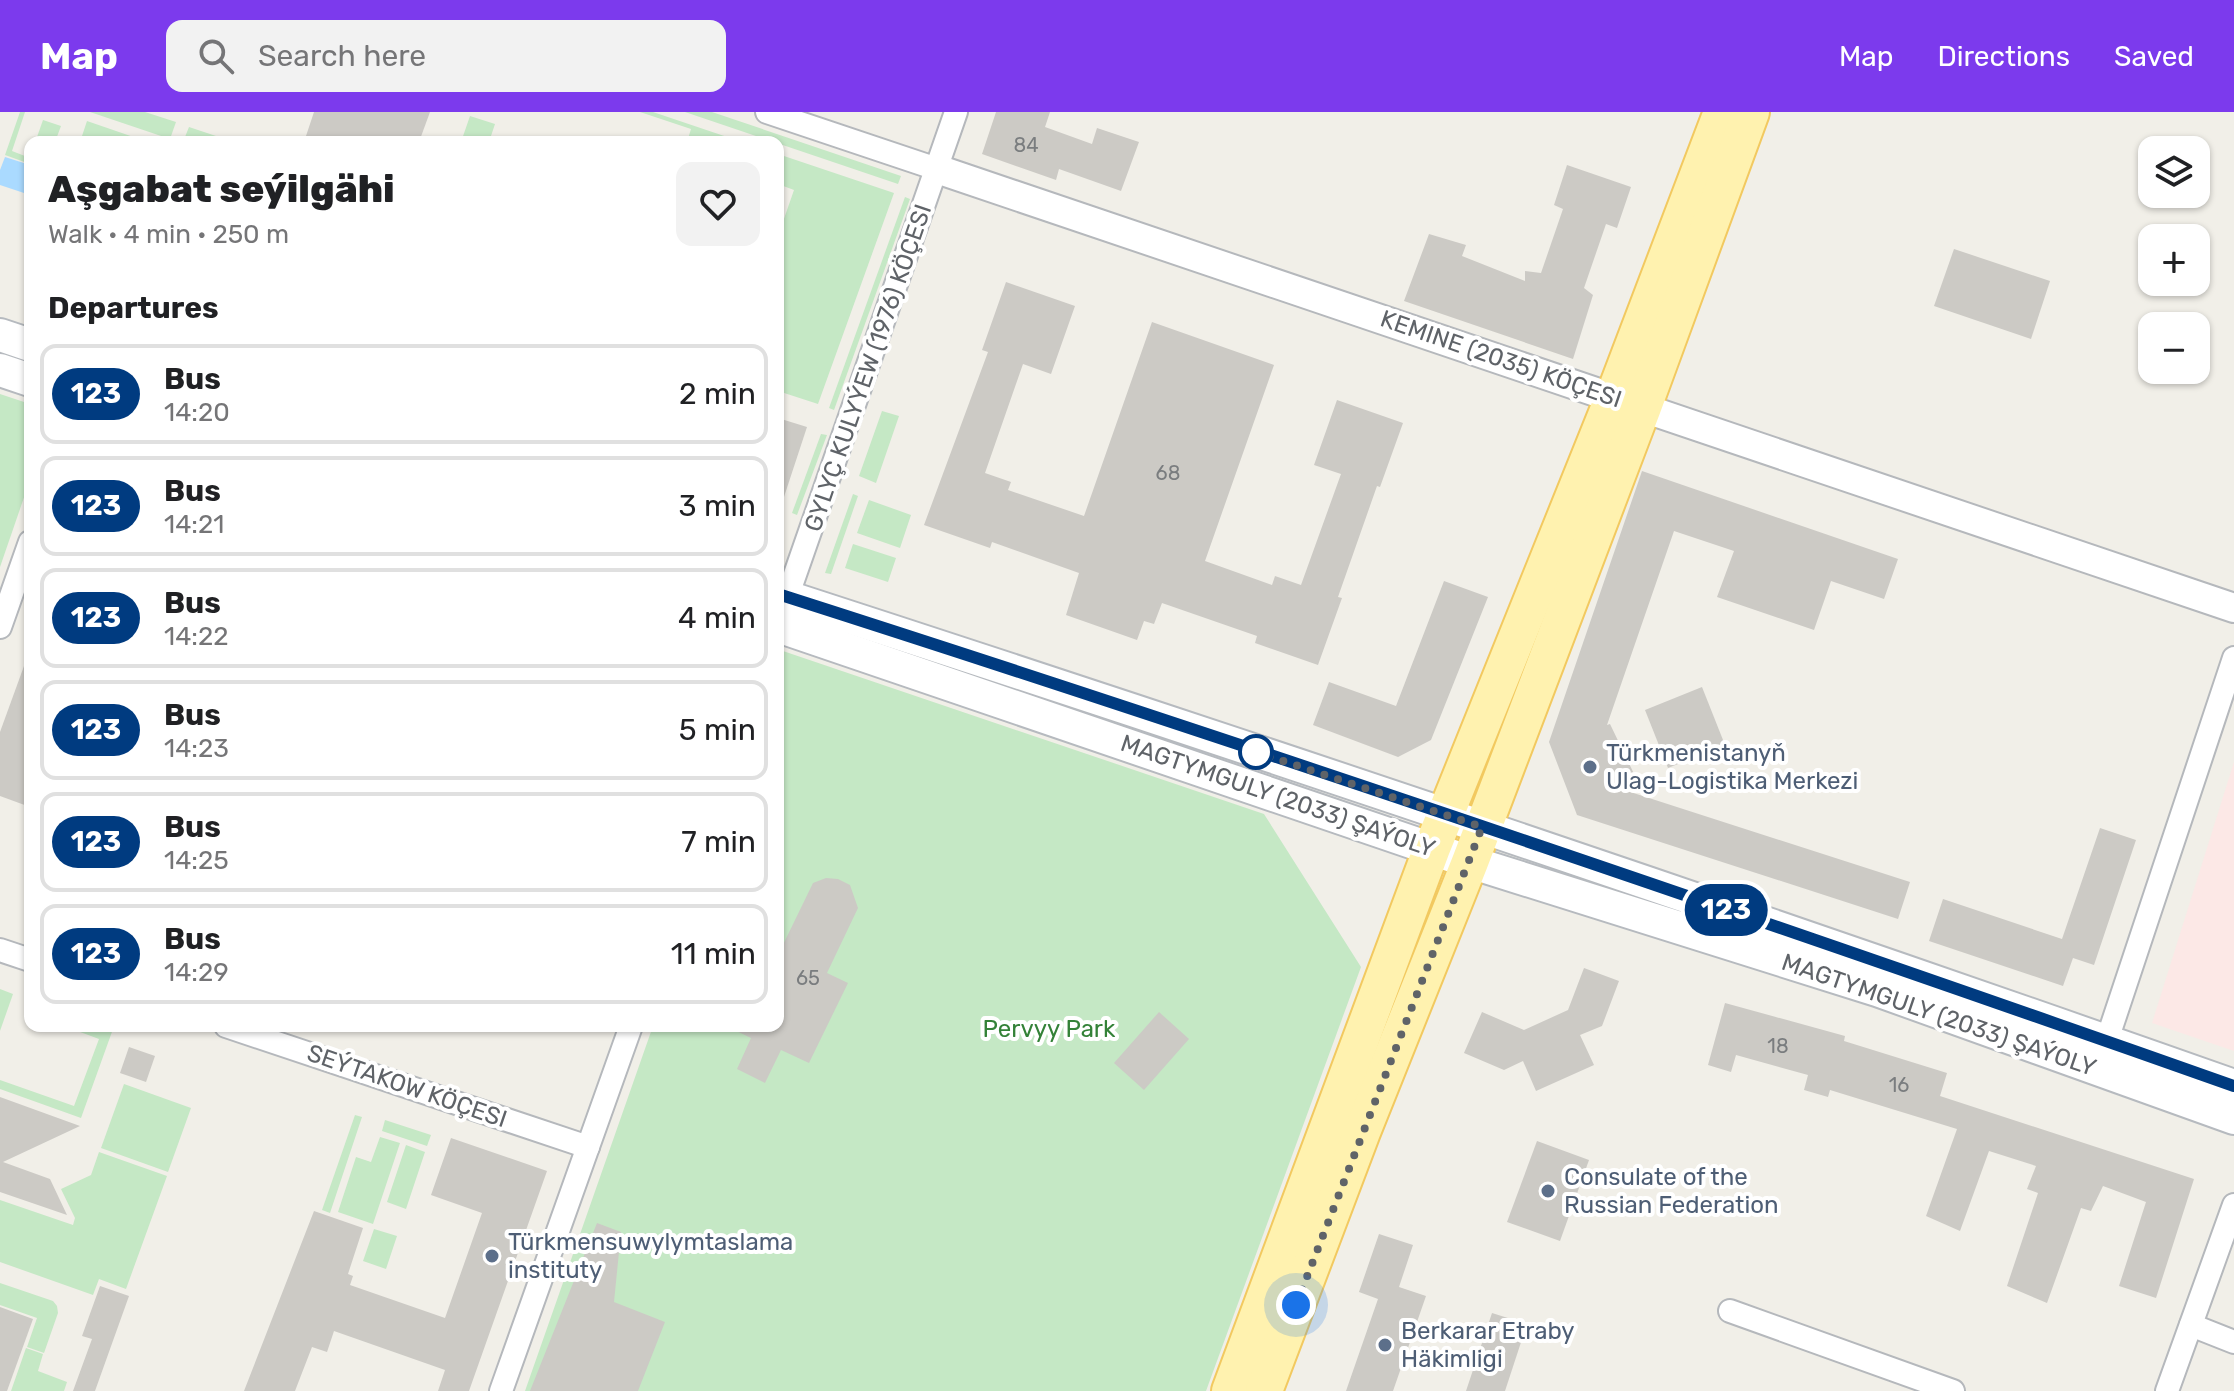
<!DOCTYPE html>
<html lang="en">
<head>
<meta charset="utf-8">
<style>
	body { margin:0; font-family:Rubik,sans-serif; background:#f2f2f2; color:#202124; height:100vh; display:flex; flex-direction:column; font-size:30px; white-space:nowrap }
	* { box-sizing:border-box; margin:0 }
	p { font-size:26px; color:#757577 }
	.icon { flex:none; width:44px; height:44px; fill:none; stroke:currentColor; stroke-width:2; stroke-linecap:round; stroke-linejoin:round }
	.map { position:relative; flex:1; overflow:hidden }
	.panel { position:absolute; left:24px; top:24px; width:760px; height:896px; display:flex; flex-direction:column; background:#fff; border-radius:16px; box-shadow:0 2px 6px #0004 }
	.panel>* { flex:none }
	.badge { padding:0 16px; border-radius:26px; font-size:28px; line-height:52px }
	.buttons { position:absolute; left:2138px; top:24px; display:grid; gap:16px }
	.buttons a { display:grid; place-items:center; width:72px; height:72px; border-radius:16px; background:#fff; box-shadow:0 2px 6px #0004; font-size:40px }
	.you { position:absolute; width:40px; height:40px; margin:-20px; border:6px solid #fff; border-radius:50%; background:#1a73e8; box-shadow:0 0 0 12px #1a73e833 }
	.map>.badge { position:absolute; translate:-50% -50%; box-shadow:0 0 0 4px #fff }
	h2 { padding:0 24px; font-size:30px; line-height:72px }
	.round { display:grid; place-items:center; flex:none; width:84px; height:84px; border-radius:16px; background:#f2f2f2 }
	.head { display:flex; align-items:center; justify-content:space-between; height:136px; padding:0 24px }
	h1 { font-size:38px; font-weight:800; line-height:60px }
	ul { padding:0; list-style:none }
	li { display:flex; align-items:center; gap:24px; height:100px; margin:0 16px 12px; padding:0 8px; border:4px solid #e0e0e0; border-radius:16px }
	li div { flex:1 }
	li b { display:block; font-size:30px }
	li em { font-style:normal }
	li .badge { min-width:88px; font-weight:700; text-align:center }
	header { display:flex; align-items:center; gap:48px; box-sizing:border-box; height:112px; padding:0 40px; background:#7c3aed; color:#fff }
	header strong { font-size:38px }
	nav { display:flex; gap:44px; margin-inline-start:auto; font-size:28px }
	.search { width:560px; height:72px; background:#f2f2f2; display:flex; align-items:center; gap:20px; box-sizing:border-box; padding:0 28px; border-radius:16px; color:#757577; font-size:30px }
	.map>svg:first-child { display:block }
	.medical { fill:#fce8e6 }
	.green { fill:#c5e8c5 }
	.water { fill:#aadaff }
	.building { fill:#cccac5 }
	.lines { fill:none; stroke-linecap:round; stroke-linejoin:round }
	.minor-casing { stroke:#b5b8bc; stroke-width:26 }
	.tertiary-casing { stroke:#b5b8bc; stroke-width:32 }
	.secondary-casing { stroke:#b6babf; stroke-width:36 }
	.primary-casing { stroke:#f2c960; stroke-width:40 }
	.minor { stroke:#fff; stroke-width:22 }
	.tertiary { stroke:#fff; stroke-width:28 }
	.secondary { stroke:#fff; stroke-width:32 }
	.primary { stroke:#fff2af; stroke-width:36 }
	.line-casing { stroke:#fff; stroke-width:18 }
	.line { stroke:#003b80; stroke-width:12 }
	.walk { stroke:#5f6368; stroke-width:8; stroke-dasharray:0 14.4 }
	.stop-dot { fill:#fff; stroke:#003b80; stroke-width:4 }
	.service-dot { fill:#5c6f8a; stroke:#fff; stroke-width:3 }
	.labels { text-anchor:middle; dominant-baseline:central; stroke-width:8; stroke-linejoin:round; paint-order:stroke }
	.number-label { font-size:20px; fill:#7a7d7f }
	.street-label { font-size:24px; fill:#5f6368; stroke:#fff }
	.service-label { font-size:24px; fill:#4e5e75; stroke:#fff; text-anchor:start }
	.park-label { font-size:24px; fill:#348238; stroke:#fff }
</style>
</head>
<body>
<header>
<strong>Map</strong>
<div class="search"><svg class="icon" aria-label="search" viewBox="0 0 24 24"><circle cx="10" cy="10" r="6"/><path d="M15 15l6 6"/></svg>Search here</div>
<nav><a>Map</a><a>Directions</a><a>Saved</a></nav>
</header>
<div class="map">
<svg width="2234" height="1279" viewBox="0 0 2234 1279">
	<rect width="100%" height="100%" fill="#f1efe8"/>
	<polygon class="medical" points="2234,650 2234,939 2152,911"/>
	<g class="green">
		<polygon points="20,0 25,0 12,39 30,46 30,52 5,43"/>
		<polygon points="90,0 145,0 176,10 170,27"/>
		<polygon points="640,0 653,0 742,30 687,30 691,17"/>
		<polygon points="685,0 712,0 901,64 898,72"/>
		<polygon points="470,4 495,12 489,30 461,30"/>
		<polygon points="43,8 61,14 55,30 37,25"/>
		<polygon points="87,9 148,30 80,30"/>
		<polygon points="189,15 234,30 183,30"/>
		<polygon points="778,42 894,81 818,292 778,279 778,124 794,78 778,72"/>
		<polygon points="905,85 910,87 834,298 829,296"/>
		<polygon points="0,282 30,292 30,368 0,455"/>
		<polygon points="882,299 899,304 876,371 859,364"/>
		<polygon points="821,322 827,323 797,403 792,401"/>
		<polygon points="853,382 858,384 831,462 825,461"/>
		<polygon points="869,388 911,403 900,436 857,421"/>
		<polygon points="853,432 896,446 888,470 845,456"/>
		<polygon points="783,539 1264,702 1361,855 1206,1279 525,1279 653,914 778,914 778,555"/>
		<polygon points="0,877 13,882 0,919"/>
		<polygon points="64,914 104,914 113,917 81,1006 0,977 0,968 74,994 99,927"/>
		<polygon points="124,972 191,996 168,1060 101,1036"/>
		<polygon points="355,1003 362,1005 330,1101 322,1098"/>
		<polygon points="385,1008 431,1023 427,1034 382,1019"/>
		<polygon points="380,1025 400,1031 373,1112 338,1100 356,1045 371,1050"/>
		<polygon points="406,1033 425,1040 406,1097 387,1090"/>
		<polygon points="99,1040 167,1064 126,1177 99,1167 93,1183 0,1150 0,1088 73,1113 75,1106 61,1077 91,1063"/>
		<polygon points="374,1117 397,1124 386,1157 363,1149"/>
		<polygon points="0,1171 53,1189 57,1194 58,1201 44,1241 27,1235 37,1206 0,1193"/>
		<polygon points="26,1236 43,1242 38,1259 67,1270 64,1279 11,1279"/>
	</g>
	<polygon class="water" points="5,45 30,53 30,83 0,73 0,58"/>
	<g class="building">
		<polygon points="314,0 430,0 419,30 304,30"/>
		<polygon points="996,0 1050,0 1045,15 1092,32 1097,16 1139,30 1121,79 1059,57 1056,68 982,42"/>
		<polygon points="1567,53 1631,75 1617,116 1606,112 1584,176 1593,183 1573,247 1404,189 1429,122 1466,133 1462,144 1525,169 1525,159 1541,161 1563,97 1554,93"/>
		<polygon points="1954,137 2050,169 2031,227 1934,194"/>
		<polygon points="1006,170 1075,194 1051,262 1023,252 985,361 1011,370 1008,378 1084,404 1152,210 1274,253 1205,449 1272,473 1275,464 1301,473 1341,362 1314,353 1337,288 1403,311 1380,375 1377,374 1338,485 1342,486 1318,553 1255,531 1257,524 1162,491 1154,512 1144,509 1137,528 1066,503 1079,461 992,430 990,436 924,413 988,240 982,238"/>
		<polygon points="778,306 807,315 781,394 778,393"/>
		<polygon points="1642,359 1898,447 1884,487 1831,469 1814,518 1717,485 1734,439 1674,419 1607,613 1610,612 1637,668 1618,676 1910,770 1898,807 1577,703 1549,630"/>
		<polygon points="1444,469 1488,485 1431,628 1398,645 1313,613 1329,570 1396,594"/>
		<polygon points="28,543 30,544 30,695 0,684 0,620"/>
		<polygon points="1702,575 1725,633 1668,656 1645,598"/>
		<polygon points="2100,716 2136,728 2094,853 2073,846 2063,874 1929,829 1943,787 2062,827"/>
		<polygon points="826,766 838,767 850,773 858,796 827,861 848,871 809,951 781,938 765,971 737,957 751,926 726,914 778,914 778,843 813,771"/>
		<polygon points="1584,856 1619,869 1602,914 1580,923 1594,953 1536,979 1523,949 1504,958 1464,941 1482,900 1524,918 1568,898"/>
		<polygon points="1725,891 1845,924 1844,929 1947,961 1940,984 2194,1067 2156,1186 2119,1174 2146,1090 2103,1074 2091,1099 2081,1096 2047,1191 2007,1174 2038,1081 2027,1077 2036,1054 1989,1039 1960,1119 1926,1104 1957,1017 1830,978 1828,985 1804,978 1808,963 1736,943 1731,960 1708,953"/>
		<polygon points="1159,900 1189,927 1144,978 1114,951"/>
		<polygon points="129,935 155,944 146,970 120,961"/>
		<polygon points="0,985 80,1014 3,1050 50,1067 67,1103 0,1080"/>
		<polygon points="451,1026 547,1059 469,1279 438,1279 445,1258 334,1219 327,1240 312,1235 295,1279 244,1279 314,1099 363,1116 348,1162 353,1164 350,1173 445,1206 482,1101 431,1083"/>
		<polygon points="1537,1029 1589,1048 1560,1129 1507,1110"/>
		<polygon points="597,1111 621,1120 614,1190 665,1210 638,1279 530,1279"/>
		<polygon points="1379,1122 1413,1133 1399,1175 1426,1184 1393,1279 1346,1279 1378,1187 1359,1180"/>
		<polygon points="100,1174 129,1184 95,1279 73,1279 92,1227 82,1224"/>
		<polygon points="0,1195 33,1207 7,1279 0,1279"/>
		<polygon points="1492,1201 1527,1212 1505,1279 1466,1279"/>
	</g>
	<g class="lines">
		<g class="minor-casing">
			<g id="minor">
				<polyline points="767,0 937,57"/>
				<polyline points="783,497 956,0"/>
				<polyline points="0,515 30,430"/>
				<polyline points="0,838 30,848"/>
				<polyline points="226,914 588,1035"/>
				<polyline points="2103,940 2234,546"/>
				<polyline points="1730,1199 1953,1279"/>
				<polyline points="2191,1213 2234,1230"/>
				<polyline points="501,1279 631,914"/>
				<polyline points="2167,1279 2234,1093"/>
			</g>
		</g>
		<g class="tertiary-casing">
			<polyline id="tertiary" points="937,57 2234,496"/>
		</g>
		<g class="secondary-casing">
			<g id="secondary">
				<polyline points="0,223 30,233"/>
				<polyline points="0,258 30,268"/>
				<path d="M778 482C1265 640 1751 804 2234 974"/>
				<polyline points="778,514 1470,750 1877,878 2234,1006"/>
			</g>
		</g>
		<g class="primary-casing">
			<g id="primary">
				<polyline points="1230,1279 1432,736 1614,284 1722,0"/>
				<polyline points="1264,1279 1362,1020 1470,750 1643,295 1751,0"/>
			</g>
		</g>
		<use href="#minor" class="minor"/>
		<use href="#tertiary" class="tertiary"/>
		<use href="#secondary" class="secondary"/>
		<use href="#primary" class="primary"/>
	</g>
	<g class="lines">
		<g class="line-casing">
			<path id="line" d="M778 482C1266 638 1751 804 2234 974"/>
		</g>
		<use href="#line" class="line"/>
		<polyline class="walk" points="1256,640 1482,715 1296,1193"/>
	</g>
	<circle class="stop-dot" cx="1256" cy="640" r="16"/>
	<g class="service-dot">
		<circle cx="1590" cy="655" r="8"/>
		<circle cx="1548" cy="1079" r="8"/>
		<circle cx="492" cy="1144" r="8"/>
		<circle cx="1385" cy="1233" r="8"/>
	</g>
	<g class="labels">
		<g class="number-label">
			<text x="1026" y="33">84</text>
			<text x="1168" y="361">68</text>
			<text x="808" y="866">65</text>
			<text x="1778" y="934">18</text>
			<text x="1899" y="973">16</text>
		</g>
		<g class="street-label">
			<text transform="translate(1501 247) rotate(19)">KEMINE (2035) KÖÇESI</text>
			<text transform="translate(868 256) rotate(-71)">GYLYÇ KULYÝEW (1976) KÖÇESI</text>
			<text transform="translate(1278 684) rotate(19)">MAGTYMGULY (2033) ŞAÝOLY</text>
			<text transform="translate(1939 903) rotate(19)">MAGTYMGULY (2033) ŞAÝOLY</text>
			<text transform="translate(407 974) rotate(19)">SEÝTAKOW KÖÇESI</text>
		</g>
		<g class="service-label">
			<text x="1606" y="641">Türkmenistanyň<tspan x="1606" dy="28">Ulag-Logistika Merkezi</tspan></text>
			<text x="1564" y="1065">Consulate of the<tspan x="1564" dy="28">Russian Federation</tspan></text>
			<text x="508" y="1130">Türkmensuwylymtaslama<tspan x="508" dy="28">instituty</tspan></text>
			<text x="1401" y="1219">Berkarar Etraby<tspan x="1401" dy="28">Häkimligi</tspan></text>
		</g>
		<g class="park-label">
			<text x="1049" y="917">Pervyy Park</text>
		</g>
	</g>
</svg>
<div class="buttons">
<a><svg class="icon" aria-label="layers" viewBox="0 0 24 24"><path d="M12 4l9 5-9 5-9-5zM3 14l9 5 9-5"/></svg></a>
<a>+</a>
<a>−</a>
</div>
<div class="you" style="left:1296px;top:1193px"></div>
<b class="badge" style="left:1726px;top:798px;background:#003b80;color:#fff">123</b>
<section class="panel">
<div class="head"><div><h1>Aşgabat seýilgähi</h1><p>Walk · 4 min · 250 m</p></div><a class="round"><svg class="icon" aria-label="heart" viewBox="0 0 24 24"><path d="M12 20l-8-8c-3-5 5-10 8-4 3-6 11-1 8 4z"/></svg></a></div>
<h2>Departures</h2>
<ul>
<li><span class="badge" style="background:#003b80;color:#fff">123</span><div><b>Bus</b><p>14:20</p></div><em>2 min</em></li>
<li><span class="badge" style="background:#003b80;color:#fff">123</span><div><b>Bus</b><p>14:21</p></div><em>3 min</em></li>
<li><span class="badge" style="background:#003b80;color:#fff">123</span><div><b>Bus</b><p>14:22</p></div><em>4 min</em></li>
<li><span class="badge" style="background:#003b80;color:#fff">123</span><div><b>Bus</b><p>14:23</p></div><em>5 min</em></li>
<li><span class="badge" style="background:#003b80;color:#fff">123</span><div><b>Bus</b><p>14:25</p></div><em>7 min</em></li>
<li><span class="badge" style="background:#003b80;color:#fff">123</span><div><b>Bus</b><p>14:29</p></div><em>11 min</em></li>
</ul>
</section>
</div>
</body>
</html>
